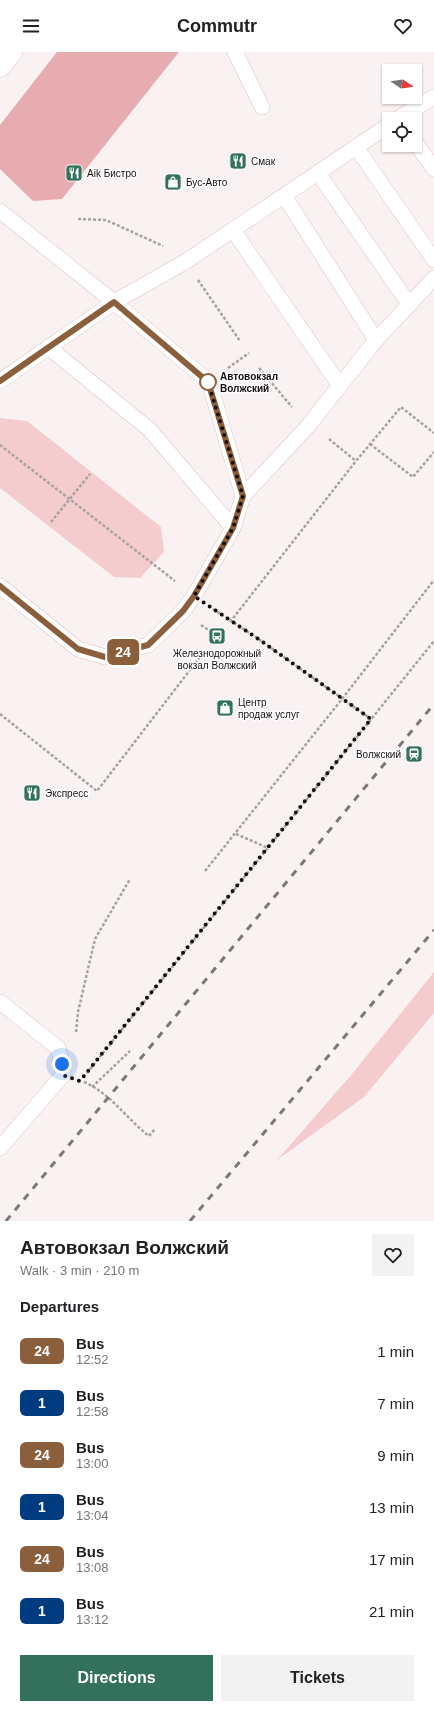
<!DOCTYPE html>
<html lang="en">
<head>
<meta charset="utf-8">
<style>
	body { margin:0; font-family:Arial,sans-serif; background:#f2f2f2; color:#202124; height:100vh; display:flex; flex-direction:column; font-size:15px; white-space:nowrap }
	* { box-sizing:border-box; margin:0 }
	p { font-size:13px; color:#757577 }
	.icon { flex:none; width:22px; height:22px; fill:none; stroke:currentColor; stroke-width:2; stroke-linecap:round; stroke-linejoin:round }
	.map { position:relative; height:1169px; overflow:hidden }
	.sheet { display:flex; flex-direction:column; background:#fff; flex:1 }
	.sheet>* { flex:none }
	.badge { padding:0 8px; border-radius:6px; font-size:14px; line-height:26px }
	.needle { width:26px; rotate:103deg }
	.controls { position:absolute; left:382px; top:12px; display:grid; gap:8px }
	.controls a { display:grid; place-items:center; width:40px; height:40px; border-radius:0px; background:#fff; box-shadow:0 1px 3px #0004; font-size:20px }
	.you { position:absolute; width:20px; height:20px; margin:-10px; border:3px solid #fff; border-radius:50%; background:#1a73e8; box-shadow:0 0 0 6px #1a73e833 }
	.map>.badge { position:absolute; translate:-50% -50%; box-shadow:0 0 0 2px #fff }
	h2 { padding:0 20px; font-size:15px; line-height:36px }
	.round { display:grid; place-items:center; flex:none; width:42px; height:42px; border-radius:0px; background:#f2f2f2 }
	.headline { display:flex; align-items:center; justify-content:space-between; height:68px; padding:0 20px }
	h1 { font-size:19px; font-weight:800; line-height:30px }
	.cta { display:flex; gap:8px; margin-top:auto; padding:8px 20px }
	.cta a { flex:1; height:46px; border-radius:0px; background:#34715d; color:#fff; font-size:16px; font-weight:800; line-height:46px; text-align:center }
	.cta a+a { background:#f2f2f2; color:#202124 }
	ul { padding:0; list-style:none }
	li { display:flex; align-items:center; gap:12px; height:52px; padding:0 20px }
	li div { flex:1 }
	li b { display:block; font-size:15px }
	li em { font-style:normal }
	li .badge { min-width:44px; font-weight:700; text-align:center }
	header { display:flex; justify-content:space-between; align-items:center; height:52px; padding:0 20px; background:#fff; font-size:18px; font-weight:800 }
	.map>svg:first-child { display:block }
	.green { fill:#f5ccce }
	.forest { fill:#e6acaf }
	.lines { fill:none; stroke-linecap:round; stroke-linejoin:round }
	.lane-casing { stroke:#e4c0c1; stroke-width:16 }
	.secondary-casing { stroke:#e4c0c1; stroke-width:23 }
	.path { stroke:#aaa0a1; stroke-width:2.5; stroke-dasharray:3 2; stroke-linecap:butt }
	.lane { stroke:#fff; stroke-width:15 }
	.secondary { stroke:#fff; stroke-width:22 }
	.rail { stroke:#7f7576; stroke-width:3; stroke-dasharray:7 7; stroke-linecap:butt }
	.line-casing { stroke:#fff; stroke-width:9 }
	.line { stroke:#8b5e3c; stroke-width:6 }
	.walk { stroke:#190d0e; stroke-width:4; stroke-dasharray:0 7.2 }
	.stop-dot { fill:#fff; stroke:#8b5e3c; stroke-width:2 }
	.labels { text-anchor:middle; dominant-baseline:central; stroke-width:3; stroke-linejoin:round; paint-order:stroke }
	.poi-label { font-size:10px; fill:#190d0e; stroke:#fff; text-anchor:start }
	.stop-label { font-size:10px; font-weight:bold; fill:#190d0e; stroke:#fff; text-anchor:start }
</style>
</head>
<body>
<header><svg class="icon" aria-label="menu" viewBox="0 0 24 24"><path d="M4 6h16M4 12h16M4 18h16"/></svg>Commutr<svg class="icon" aria-label="heart" viewBox="0 0 24 24"><path d="M12 20l-8-8c-3-5 5-10 8-4 3-6 11-1 8 4z"/></svg></header>
<div class="map">
<svg width="434" height="1169" viewBox="0 0 434 1169">
	<rect width="100%" height="100%" fill="#faf2f2"/>
	<g class="green">
		<polygon points="0,366 27,369 161,475 164,500 140,526 114,525 0,436"/>
		<polygon points="434,920 434,961 364,1045 277,1108 352,1022"/>
	</g>
	<polygon class="forest" points="57,0 179,0 62,147 33,149 0,117 0,73"/>
	<g class="lines">
		<g class="lane-casing">
			<g id="lane">
				<polyline points="235,0 262,55"/>
				<polyline points="397,67 434,45"/>
				<polyline points="415,90 434,117"/>
				<polyline points="356,95 434,208"/>
				<polyline points="318,121 409,252"/>
				<polyline points="285,145 376,288"/>
				<polyline points="0,159 114,250 209,330 243,444 233,476 194,544 183,559 148,593 105,605 78,597 0,534"/>
				<polyline points="233,178 340,334"/>
				<polyline points="48,295 150,378 233,476"/>
				<polyline points="0,329 114,250 185,210 389,73"/>
				<polyline points="243,444 308,374 376,288 434,226"/>
				<polyline points="0,950 58,996 62,1012 63,1023 0,1096"/>
			</g>
		</g>
		<g class="secondary-casing">
			<polyline id="secondary" points="0,14 11,0"/>
		</g>
		<g class="path">
			<polyline points="78,167 106,168 163,194"/>
			<polyline points="198,228 240,289"/>
			<polyline points="228,316 249,301"/>
			<polyline points="259,316 292,355"/>
			<polyline points="329,387 356,409"/>
			<polyline points="370,392 413,425 434,400"/>
			<polyline points="0,393 175,529"/>
			<polyline points="51,470 90,422"/>
			<polyline points="213,557 257,586 371,667"/>
			<polyline points="230,570 356,409 401,355 434,381"/>
			<polyline points="201,573 217,584"/>
			<polyline points="0,662 97,739 203,601"/>
			<polyline points="236,782 268,796"/>
			<polyline points="205,819 342,647 434,528"/>
			<polyline points="76,980 78,960 95,887 130,827"/>
			<polyline points="87,1021 434,589"/>
			<path d="M84 1030C110 1041 127 1067 149 1084L155 1077"/>
			<polyline points="92,1035 130,999"/>
		</g>
		<use href="#lane" class="lane"/>
		<use href="#secondary" class="secondary"/>
		<g class="rail">
			<polyline points="6,1169 434,652"/>
			<polyline points="190,1169 434,878"/>
		</g>
	</g>
	<g class="lines">
		<g class="line-casing">
			<polyline id="line" points="0,329 114,250 208,330 243,444 233,476 194,544 183,559 148,593 105,605 78,597 0,534"/>
		</g>
		<use href="#line" class="line"/>
		<polyline class="walk" points="62,1012 62,1023 80,1029 371,667 257,586 194,544 233,476 243,444 208,330"/>
	</g>
	<defs>
		<g id="restaurant-square" transform="scale(0.9)"><rect x="-9" y="-9" width="18" height="18" rx="4" fill="#34715d" stroke="#fff"/><path d="M-5-6h1v4h1v-4h1v4h1v-4h1v5L-1.5 .5V6h-2V.5L-5-1ZM5-6V6H3V1.5H1.5Q1.5-4 5-6Z" fill="#fff"/></g>
		<g id="shop-square" transform="scale(0.9)"><rect x="-9" y="-9" width="18" height="18" rx="4" fill="#34715d" stroke="#fff"/><path d="M-5-2.5h2.3a2.7 3.5 0 0 1 5.4 0H5L5.5 6h-11ZM-1.5-2.5h3a1.5 2.3 0 0 0-3 0Z" fill="#fff"/></g>
		<g id="bus-square" transform="scale(0.9)"><rect x="-9" y="-9" width="18" height="18" rx="4" fill="#34715d" stroke="#fff"/><path d="M-5-6H5V4H4V6H2V4H-2V6H-4V4H-5ZM-3.5-4V0h7V-4ZM-3.5 1.2v1.5H-2V1.2ZM2 1.2v1.5H3.5V1.2Z" fill="#fff"/></g>
		<g id="station-square" transform="scale(0.9)"><rect x="-9" y="-9" width="18" height="18" rx="4" fill="#34715d" stroke="#fff"/><path d="M-3-6H3Q5-6 5-4V2Q5 4 3 4L4.5 6H3L1.5 4h-3L-3 6H-4.5L-3 4Q-5 4-5 2V-4Q-5-6-3-6ZM-3.5-4v3h7v-3ZM-3.5 1v1.5H-2V1ZM2 1v1.5H3.5V1Z" fill="#fff"/></g>
	</defs>
	<g fill-rule="evenodd">
		<use href="#restaurant-square" x="238" y="109"/>
		<use href="#restaurant-square" x="74" y="121"/>
		<use href="#shop-square" x="173" y="130"/>
		<use href="#bus-square" x="217" y="584"/>
		<use href="#shop-square" x="225" y="656"/>
		<use href="#station-square" x="414" y="702"/>
		<use href="#restaurant-square" x="32" y="741"/>
	</g>
	<circle class="stop-dot" cx="208" cy="330" r="8"/>
	<g class="labels">
		<g class="poi-label">
			<text x="251" y="109">Смак</text>
			<text x="87" y="121">Aik Бистро</text>
			<text x="186" y="130">Бус-Авто</text>
			<text x="217" y="601" text-anchor="middle">Железнодорожный<tspan x="217" dy="12">вокзал Волжский</tspan></text>
			<text x="238" y="650">Центр<tspan x="238" dy="12">продаж услуг</tspan></text>
			<text x="401" y="702" text-anchor="end">Волжский</text>
			<text x="45" y="741">Экспресс</text>
		</g>
		<g class="stop-label">
			<text x="220" y="324">Автовокзал<tspan x="220" dy="12">Волжский</tspan></text>
		</g>
	</g>
</svg>
<div class="controls">
<a><svg class="needle" viewBox="-14 -14 28 28"><path d="M0-13l5 13h-10z" fill="#e53935"/><path d="M0 13l5-13h-10z" fill="#757577"/></svg></a>
<a><svg class="icon" aria-label="locate" viewBox="0 0 24 24"><circle cx="12" cy="12" r="6"/><path d="M12 2v4M12 18v4M2 12h4M18 12h4"/></svg></a>
</div>
<div class="you" style="left:62px;top:1012px"></div>
<b class="badge" style="left:123px;top:600px;background:#8b5e3c;color:#fff">24</b>
</div>
<section class="sheet">
<div class="headline"><div><h1>Автовокзал Волжский</h1><p>Walk · 3 min · 210 m</p></div><a class="round"><svg class="icon" aria-label="heart" viewBox="0 0 24 24"><path d="M12 20l-8-8c-3-5 5-10 8-4 3-6 11-1 8 4z"/></svg></a></div>
<h2>Departures</h2>
<ul>
<li><span class="badge" style="background:#8b5e3c;color:#fff">24</span><div><b>Bus</b><p>12:52</p></div><em>1 min</em></li>
<li><span class="badge" style="background:#003b80;color:#fff">1</span><div><b>Bus</b><p>12:58</p></div><em>7 min</em></li>
<li><span class="badge" style="background:#8b5e3c;color:#fff">24</span><div><b>Bus</b><p>13:00</p></div><em>9 min</em></li>
<li><span class="badge" style="background:#003b80;color:#fff">1</span><div><b>Bus</b><p>13:04</p></div><em>13 min</em></li>
<li><span class="badge" style="background:#8b5e3c;color:#fff">24</span><div><b>Bus</b><p>13:08</p></div><em>17 min</em></li>
<li><span class="badge" style="background:#003b80;color:#fff">1</span><div><b>Bus</b><p>13:12</p></div><em>21 min</em></li>
</ul>
<div class="cta"><a>Directions</a><a>Tickets</a></div>
</section>
</body>
</html>
